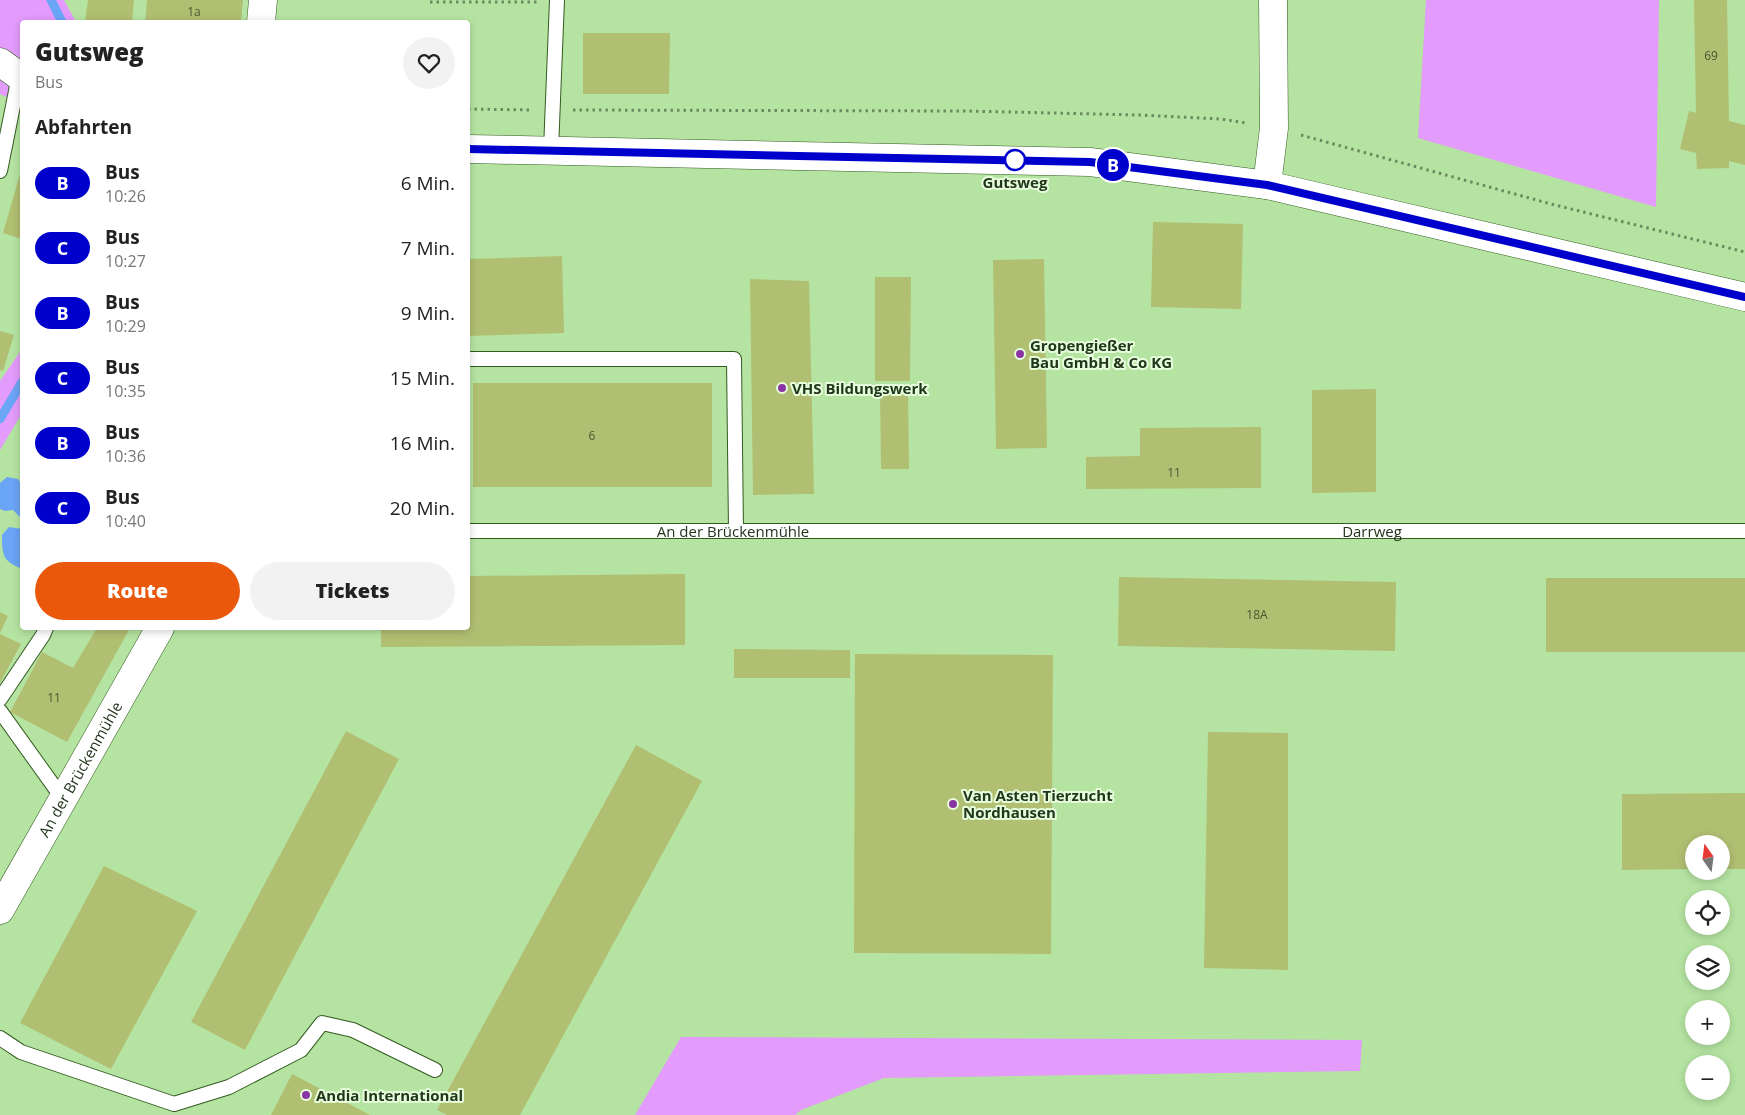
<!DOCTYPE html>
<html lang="de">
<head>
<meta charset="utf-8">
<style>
	body { margin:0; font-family:"Open Sans",sans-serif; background:#f2f2f2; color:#222; height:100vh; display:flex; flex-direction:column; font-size:19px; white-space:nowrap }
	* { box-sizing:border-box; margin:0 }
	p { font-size:16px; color:#767676 }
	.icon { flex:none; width:28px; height:28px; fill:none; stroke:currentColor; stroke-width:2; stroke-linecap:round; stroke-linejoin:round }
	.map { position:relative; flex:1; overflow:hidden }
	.side { position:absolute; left:20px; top:20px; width:450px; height:610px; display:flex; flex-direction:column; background:#fff; border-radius:5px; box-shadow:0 2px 8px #0003 }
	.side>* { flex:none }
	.badge { padding:0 10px; border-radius:16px; font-size:18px; line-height:32px }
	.needle { width:32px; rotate:346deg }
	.controls { position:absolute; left:1685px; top:835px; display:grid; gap:10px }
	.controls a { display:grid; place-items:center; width:45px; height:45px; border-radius:50%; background:#fff; box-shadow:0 2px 8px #0003; font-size:25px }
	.map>.badge { position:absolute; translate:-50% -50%; box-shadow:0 0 0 2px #fff }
	h2 { padding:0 15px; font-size:19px; line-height:45px }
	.round { display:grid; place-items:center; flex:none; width:52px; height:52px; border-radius:26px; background:#f2f2f2 }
	.headline { display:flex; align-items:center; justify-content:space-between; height:85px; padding:0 15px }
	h1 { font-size:24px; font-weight:800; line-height:38px }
	.action { display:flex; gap:10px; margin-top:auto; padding:10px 15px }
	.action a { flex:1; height:58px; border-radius:30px; background:#ea580c; color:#fff; font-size:20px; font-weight:800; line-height:58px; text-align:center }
	.action a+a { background:#f2f2f2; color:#222 }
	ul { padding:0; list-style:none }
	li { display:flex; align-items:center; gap:15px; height:65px; padding:0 15px }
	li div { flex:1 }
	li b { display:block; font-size:19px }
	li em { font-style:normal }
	li .badge { min-width:55px; font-weight:700; text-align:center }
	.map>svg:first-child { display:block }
	.green { fill:#e39bfc }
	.water { fill:#6ba5f6 }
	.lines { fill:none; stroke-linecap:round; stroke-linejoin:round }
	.stream { stroke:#6ba5f6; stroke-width:9 }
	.building { fill:#b1bf72 }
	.lane-casing { stroke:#335c20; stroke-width:16 }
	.street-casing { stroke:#335c20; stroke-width:29 }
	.path { stroke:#6b8b5e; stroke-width:3; stroke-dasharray:2.5 4; stroke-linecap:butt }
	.lane { stroke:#fff; stroke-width:14 }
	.street { stroke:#fff; stroke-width:28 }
	.line-casing { stroke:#fff; stroke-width:11 }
	.line { stroke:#0000cd; stroke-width:8 }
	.stop-dot { fill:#fff; stroke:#0000cd; stroke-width:2.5 }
	.poi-dot { fill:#8935a4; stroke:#e6fedc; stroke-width:2 }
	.labels { text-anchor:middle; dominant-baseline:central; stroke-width:4; stroke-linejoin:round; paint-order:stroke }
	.number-label { font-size:12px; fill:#465832 }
	.stop-label { font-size:15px; font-weight:bold; fill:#23361c; stroke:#e6fedc }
	.poi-label { font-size:15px; font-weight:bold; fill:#23361c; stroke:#e6fedc; text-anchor:start }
	.street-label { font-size:15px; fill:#23361c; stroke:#e6fedc }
</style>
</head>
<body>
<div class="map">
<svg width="1745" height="1115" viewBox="0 0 1745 1115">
	<rect width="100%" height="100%" fill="#b5e4a2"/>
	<g class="green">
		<polygon points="0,0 64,0 76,22 22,22 22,104 0,94"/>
		<polygon points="1426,0 1659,0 1656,207 1418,138"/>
		<polygon points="22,349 22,413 0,450 0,381"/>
		<polygon points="681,1037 1362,1040 1360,1071 884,1078 801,1110 795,1115 635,1115"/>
	</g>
	<g class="water">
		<polygon points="7,477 18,479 22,486 22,519 13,510 5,511 0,509 0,483"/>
		<path d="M9 527 22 529V569C3 561 2 556 2 535Z"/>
	</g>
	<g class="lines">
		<g class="stream">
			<polyline points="51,0 62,22"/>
			<polyline points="0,419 22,382"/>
		</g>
	</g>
	<g class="building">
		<polygon points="88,0 134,0 132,22 85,22"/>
		<polygon points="147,0 243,0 241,22 145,22"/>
		<polygon points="1694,0 1727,0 1729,121 1745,125 1745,165 1729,161 1729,168 1697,169 1696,153 1680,149 1689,111 1696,113"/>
		<polygon points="583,33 670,33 669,94 583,94"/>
		<polygon points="22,167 22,239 3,233"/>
		<polygon points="1153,222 1243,224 1241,309 1151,307"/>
		<polygon points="562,256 564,333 468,336 468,259"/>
		<polygon points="1044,259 1047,448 996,449 993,260"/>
		<polygon points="875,277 911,277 910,381 875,381"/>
		<polygon points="750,279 809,281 814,494 753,495"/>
		<polygon points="0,331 14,335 3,371 0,370"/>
		<rect x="473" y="383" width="239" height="104"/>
		<polygon points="1376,389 1376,492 1312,493 1312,390"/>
		<polygon points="880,390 908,390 909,469 881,469"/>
		<polygon points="1261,427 1261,488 1086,489 1086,457 1140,456 1140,428"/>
		<polygon points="685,574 685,645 381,647 381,628 468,628 468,576"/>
		<polygon points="1119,577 1396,582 1395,651 1118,646"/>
		<rect x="1546" y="578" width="199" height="74"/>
		<polygon points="0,612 8,616 0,633"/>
		<polygon points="97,628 130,628 67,742 10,712 42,652 73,668"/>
		<polygon points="0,634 21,644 0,683"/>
		<polygon points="734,649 850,650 850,678 734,678"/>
		<polygon points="855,654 1053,655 1051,954 854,953"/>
		<polygon points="346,731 399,759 245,1050 191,1022"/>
		<polygon points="1208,732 1288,733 1288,970 1204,968"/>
		<polygon points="636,745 702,781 520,1115 447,1115 437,1110"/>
		<polygon points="1745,793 1745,869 1721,869 1721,844 1694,844 1694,869 1622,870 1622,794"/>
		<polygon points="104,866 197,911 111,1069 20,1023"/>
		<polygon points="292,1074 370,1115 271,1115"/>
	</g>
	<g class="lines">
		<g class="lane-casing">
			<g id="lane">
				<polyline points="551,150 557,0"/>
				<polyline points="0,171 19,76"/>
				<polyline points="468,359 734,359 736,531"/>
				<path id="s1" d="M468 531H1745"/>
				<polyline points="0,699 43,635 46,628"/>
				<polyline points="0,711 63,799"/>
				<polyline points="0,1038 21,1052 174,1104 229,1087 301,1050 322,1023 353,1030 435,1070"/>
			</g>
		</g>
		<g class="street-casing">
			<g id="street">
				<polyline points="261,22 263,0"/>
				<polyline points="0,62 22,78"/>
				<polyline points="468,149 1090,162 1267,185 1745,297"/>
				<polyline points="1267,185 1274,128 1273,0"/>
				<path id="s2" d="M0 910 160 628"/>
			</g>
		</g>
		<g class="path">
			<polyline points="430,2 537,2"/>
			<polyline points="468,109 531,110"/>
			<polyline points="573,110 966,111 1139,115 1221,119 1246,123"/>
			<polyline points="1301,135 1551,204 1745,252"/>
		</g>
		<use href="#lane" class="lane"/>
		<use href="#street" class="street"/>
	</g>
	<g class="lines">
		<g class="line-casing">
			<polyline id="line" points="468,149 1090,162 1267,185 1745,297"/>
		</g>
		<use href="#line" class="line"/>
	</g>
	<circle class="stop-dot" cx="1015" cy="160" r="10"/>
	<g class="poi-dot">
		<circle cx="1020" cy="354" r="5"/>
		<circle cx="782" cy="388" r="5"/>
		<circle cx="953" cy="804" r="5"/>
		<circle cx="306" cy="1095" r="5"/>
	</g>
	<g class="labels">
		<g class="number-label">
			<text x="194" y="11">1a</text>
			<text x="1711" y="55">69</text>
			<text x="592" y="435">6</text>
			<text x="1174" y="472">11</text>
			<text x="1257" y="614">18A</text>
			<text x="54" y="697">11</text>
		</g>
		<g class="stop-label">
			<text x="1015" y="182">Gutsweg</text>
		</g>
		<g class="poi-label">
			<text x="1030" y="345">Gropengießer<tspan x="1030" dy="17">Bau GmbH &amp; Co KG</tspan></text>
			<text x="792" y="388">VHS Bildungswerk</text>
			<text x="963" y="795">Van Asten Tierzucht<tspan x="963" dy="17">Nordhausen</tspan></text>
			<text x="316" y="1095">Andia International</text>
		</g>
		<g class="street-label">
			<text stroke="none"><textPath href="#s1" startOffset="265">An der Brückenmühle</textPath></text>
			<text stroke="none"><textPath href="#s1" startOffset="904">Darrweg</textPath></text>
			<text stroke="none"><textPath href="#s2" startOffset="162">An der Brückenmühle</textPath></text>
		</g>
	</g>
</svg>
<div class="controls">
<a><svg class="needle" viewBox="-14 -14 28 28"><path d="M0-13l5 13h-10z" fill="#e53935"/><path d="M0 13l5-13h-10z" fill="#767676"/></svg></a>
<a><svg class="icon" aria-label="locate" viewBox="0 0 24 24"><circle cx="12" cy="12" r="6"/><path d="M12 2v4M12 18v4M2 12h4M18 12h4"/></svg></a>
<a><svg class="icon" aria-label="layers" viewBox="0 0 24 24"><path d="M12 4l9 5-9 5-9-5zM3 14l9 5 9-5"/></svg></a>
<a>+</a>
<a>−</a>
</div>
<b class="badge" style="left:1113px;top:165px;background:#0000cd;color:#fff">B</b>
<section class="side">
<div class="headline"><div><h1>Gutsweg</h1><p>Bus</p></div><a class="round"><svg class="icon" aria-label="heart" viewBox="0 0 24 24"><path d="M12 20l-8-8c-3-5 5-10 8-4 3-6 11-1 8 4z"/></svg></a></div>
<h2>Abfahrten</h2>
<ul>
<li><span class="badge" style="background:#0000cd;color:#fff">B</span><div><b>Bus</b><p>10:26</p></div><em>6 Min.</em></li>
<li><span class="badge" style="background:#0000cd;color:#fff">C</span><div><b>Bus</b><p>10:27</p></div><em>7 Min.</em></li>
<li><span class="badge" style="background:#0000cd;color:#fff">B</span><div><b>Bus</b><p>10:29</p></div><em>9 Min.</em></li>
<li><span class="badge" style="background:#0000cd;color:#fff">C</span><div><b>Bus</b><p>10:35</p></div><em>15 Min.</em></li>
<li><span class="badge" style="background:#0000cd;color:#fff">B</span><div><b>Bus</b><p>10:36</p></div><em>16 Min.</em></li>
<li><span class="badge" style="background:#0000cd;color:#fff">C</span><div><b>Bus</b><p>10:40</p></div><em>20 Min.</em></li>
</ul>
<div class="action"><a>Route</a><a>Tickets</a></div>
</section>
</div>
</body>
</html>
